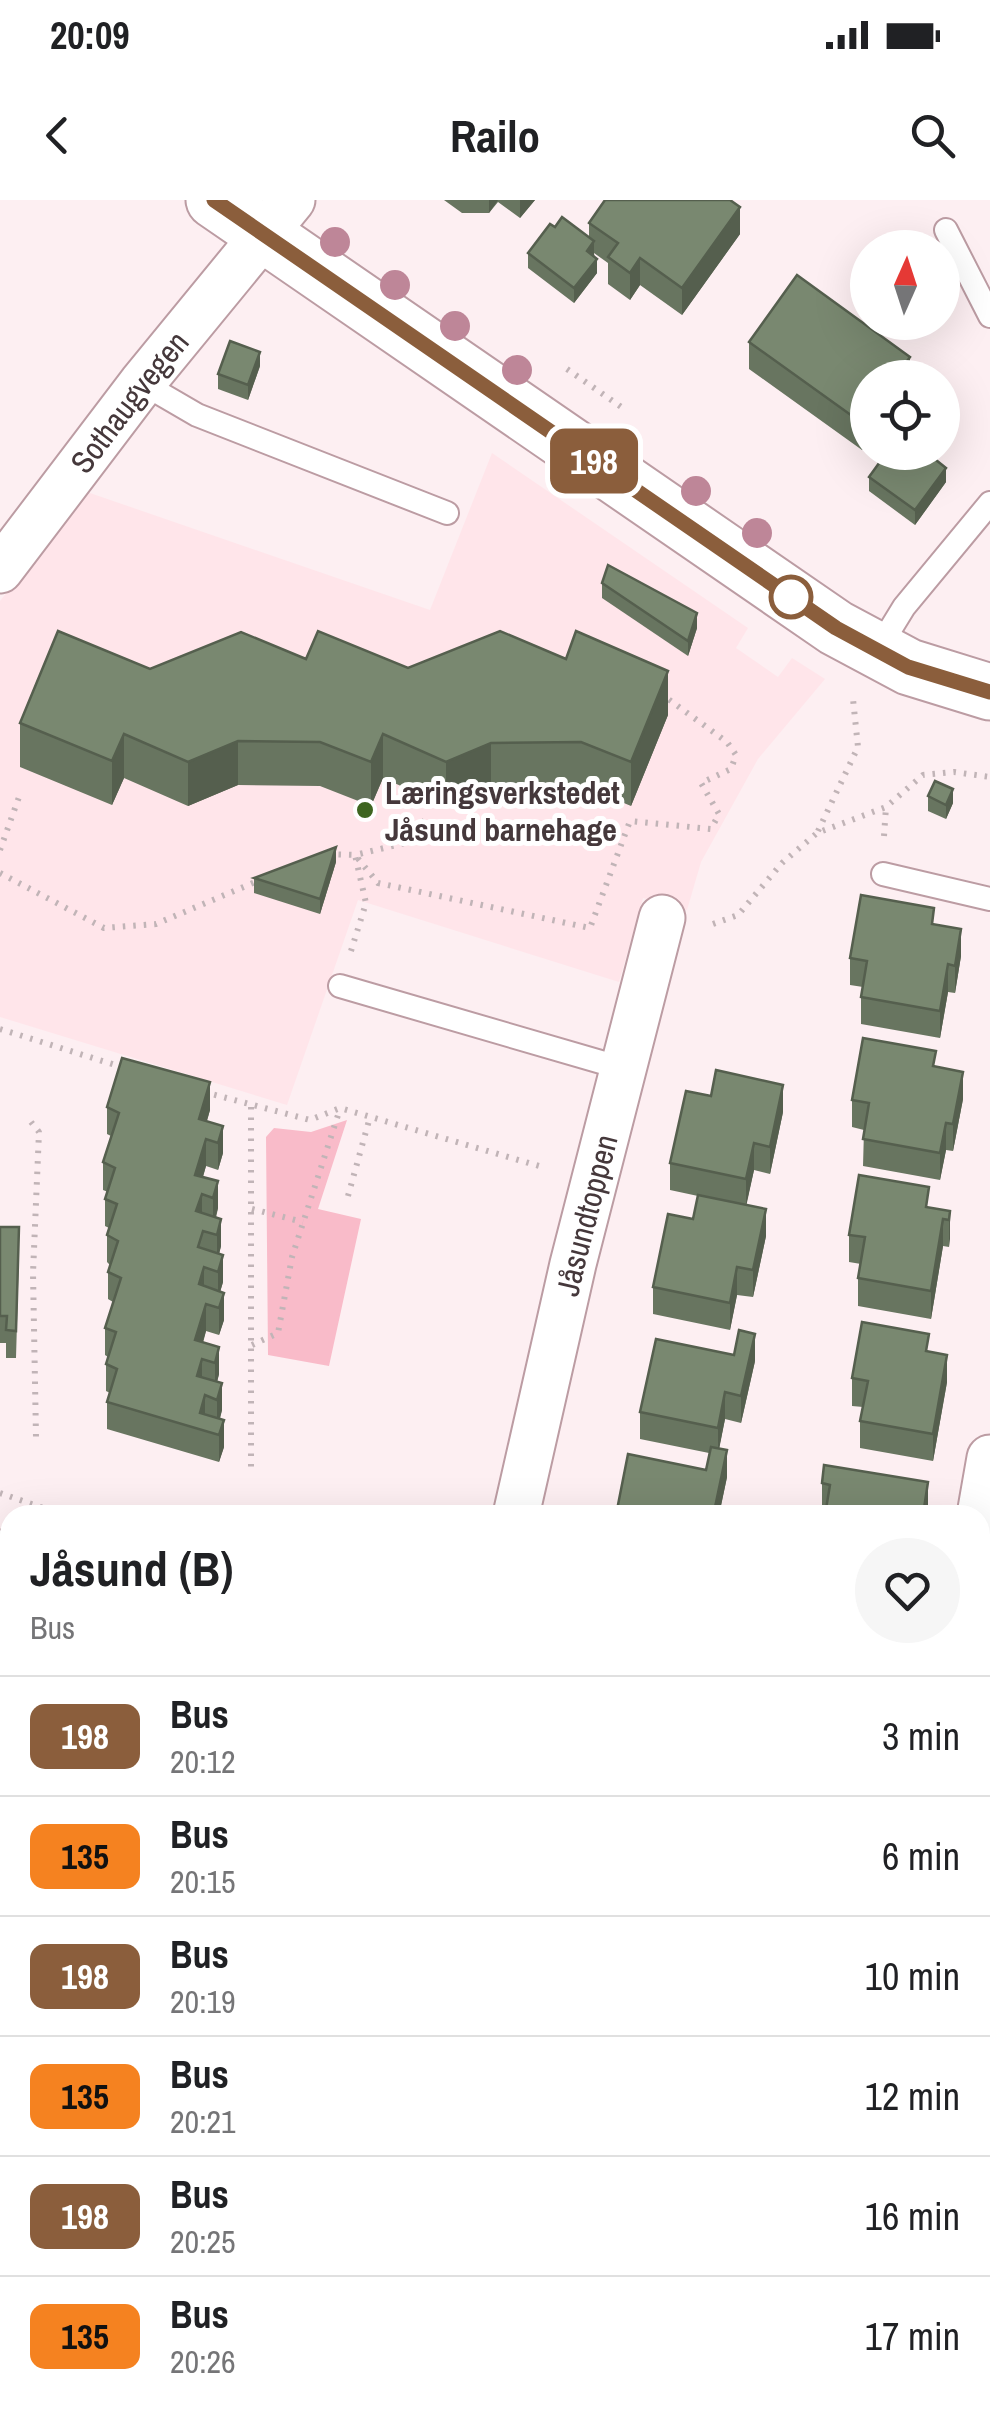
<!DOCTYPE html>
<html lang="en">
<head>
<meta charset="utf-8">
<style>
	body { margin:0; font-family:"Archivo Narrow",sans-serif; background:#f6f6f6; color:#202124; height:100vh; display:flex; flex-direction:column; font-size:38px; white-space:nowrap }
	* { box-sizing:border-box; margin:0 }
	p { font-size:32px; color:#757577 }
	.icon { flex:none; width:55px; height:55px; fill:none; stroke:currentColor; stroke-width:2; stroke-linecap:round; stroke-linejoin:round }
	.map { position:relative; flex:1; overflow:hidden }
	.panel { position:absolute; left:0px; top:1305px; width:990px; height:912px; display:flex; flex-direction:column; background:#fff; border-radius:30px 30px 0 0; box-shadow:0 10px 40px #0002 }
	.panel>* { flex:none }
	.badge { padding:0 20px; border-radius:15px; font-size:35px; line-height:65px }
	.needle { width:65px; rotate:3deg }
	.fabs { position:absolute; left:850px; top:30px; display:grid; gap:20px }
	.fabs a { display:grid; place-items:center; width:110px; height:110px; border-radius:50%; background:#fff; box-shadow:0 10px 40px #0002; font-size:50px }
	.map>.badge { position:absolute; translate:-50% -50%; box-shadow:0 0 0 5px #fff }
	.round { display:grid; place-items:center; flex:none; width:105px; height:105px; border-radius:52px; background:#f6f6f6 }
	.overview { display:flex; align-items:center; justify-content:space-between; height:170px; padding:0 30px }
	h1 { font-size:48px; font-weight:700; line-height:75px }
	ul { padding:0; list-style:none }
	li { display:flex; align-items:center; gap:30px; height:120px; padding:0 30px; border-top:2px solid #e0e0e0 }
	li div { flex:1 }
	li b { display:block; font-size:38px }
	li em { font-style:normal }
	li .badge { min-width:110px; font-weight:700; text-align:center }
	.status { display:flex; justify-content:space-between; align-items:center; height:70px; padding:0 50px; background:#fff; direction:ltr }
	.status svg { height:28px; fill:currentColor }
	header { display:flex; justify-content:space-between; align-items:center; height:130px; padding:0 30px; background:#fff; font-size:45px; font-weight:700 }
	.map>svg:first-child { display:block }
	.built { fill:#ffe5ea }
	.green { fill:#f9bbc9 }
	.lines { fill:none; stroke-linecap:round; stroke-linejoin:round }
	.service-casing { stroke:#bc9ca3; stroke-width:26 }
	.minor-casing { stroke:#bc9ca3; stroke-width:49 }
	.secondary-casing { stroke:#bc9ca3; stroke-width:59 }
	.path { stroke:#c1b4b7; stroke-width:6; stroke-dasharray:2.5 8; stroke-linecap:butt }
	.service { stroke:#fff; stroke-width:22 }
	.minor { stroke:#fff; stroke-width:45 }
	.secondary { stroke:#fff; stroke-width:55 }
	.tree { fill:#be8698 }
	.wall { fill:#687560 }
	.shaded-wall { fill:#555f4e }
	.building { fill:#798870; stroke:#555f4e; stroke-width:2.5 }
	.line-casing { stroke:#fff; stroke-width:22 }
	.line { stroke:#8b5e3c; stroke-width:15 }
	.stop-dot { fill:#fff; stroke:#8b5e3c; stroke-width:5 }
	.poi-dot { fill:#3e6520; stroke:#fff; stroke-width:4 }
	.labels { text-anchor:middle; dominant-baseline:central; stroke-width:10; stroke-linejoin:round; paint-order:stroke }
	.street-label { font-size:32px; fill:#45383b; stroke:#fff }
	.poi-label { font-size:32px; font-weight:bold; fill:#45383b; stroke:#fff; text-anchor:start }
</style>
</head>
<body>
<div class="status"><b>20:09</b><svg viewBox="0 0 49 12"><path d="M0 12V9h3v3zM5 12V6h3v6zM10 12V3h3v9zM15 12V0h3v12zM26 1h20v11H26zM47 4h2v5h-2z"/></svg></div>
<header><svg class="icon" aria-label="back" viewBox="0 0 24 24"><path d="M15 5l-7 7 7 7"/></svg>Railo<svg class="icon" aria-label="search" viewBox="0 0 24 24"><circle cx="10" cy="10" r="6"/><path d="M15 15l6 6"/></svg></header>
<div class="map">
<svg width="990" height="2216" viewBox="0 0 990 2216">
	<rect width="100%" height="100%" fill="#fdeff2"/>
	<polygon class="built" points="492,253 748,428 736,448 778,477 792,458 825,479 758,559 701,662 687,710 643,698 619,782 358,700 287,905 0,817 0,401 87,292 430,410"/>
	<g class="green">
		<polygon points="347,920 318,1009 361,1019 329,1166 268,1155 266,937 274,928 311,932"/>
		<polygon points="980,1884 990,1886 990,2003 980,2011"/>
	</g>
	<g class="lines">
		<g class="service-casing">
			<g id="service">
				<polyline points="946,30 990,116"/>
				<polyline points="142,183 197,215 447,313"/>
				<polyline points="877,451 904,407 990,303"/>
				<polyline points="883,674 990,699"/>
				<polyline points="340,786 625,869"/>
				<polyline points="278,2216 280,2208"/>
				<polyline points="850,2216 852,2208"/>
			</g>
		</g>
		<g class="minor-casing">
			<g id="minor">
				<path id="s1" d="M0 370 142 183 292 0"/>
				<path id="s2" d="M516 1315 573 1064 662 718"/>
				<polyline points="980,1315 990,1258"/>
				<polyline points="0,1353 10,1356"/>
				<polyline points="980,1671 990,1674"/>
				<polyline points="980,2202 990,2212"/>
			</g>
		</g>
		<g class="secondary-casing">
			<polyline id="secondary" points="214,0 836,428 909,467 990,492"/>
		</g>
		<g class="path">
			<polyline points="567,169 627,211"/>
			<polyline points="818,631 858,547 853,499"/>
			<polyline points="884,636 886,607"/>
			<polyline points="0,650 19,597"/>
			<polyline points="328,654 355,655 378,683 590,728 630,621 711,629 719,614 701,583 731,569 736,555 727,542 664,496"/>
			<polyline points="0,673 104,728 156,724 260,680"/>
			<polyline points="713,724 738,715 782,663 817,633 886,607 923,575 954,572 990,577"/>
			<polyline points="351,751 366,703 355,655 405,643 425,620"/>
			<polyline points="0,829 125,868"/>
			<polyline points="204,892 310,920 340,908 546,968"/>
			<polyline points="251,907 251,1271"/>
			<polyline points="31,922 39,932 33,1073 36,1237"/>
			<polyline points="348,996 370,917"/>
			<polyline points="252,1009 303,1022"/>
			<polyline points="252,1145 278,1133 292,1057 340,909"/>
			<polyline points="0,1293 63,1315"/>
			<polyline points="980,1985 990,1998"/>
			<polyline points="980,2119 990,2128"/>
		</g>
		<use href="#service" class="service"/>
		<use href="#minor" class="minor"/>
		<use href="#secondary" class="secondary"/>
	</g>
	<g class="tree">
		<circle cx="335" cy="42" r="15"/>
		<circle cx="395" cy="85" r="15"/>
		<circle cx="455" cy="126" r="15"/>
		<circle cx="517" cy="170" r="15"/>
		<circle cx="696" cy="291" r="15"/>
		<circle cx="757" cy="333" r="15"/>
	</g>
	<g class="wall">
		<polygon points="444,0 535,0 520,18 498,2 489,13 462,13"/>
		<polygon points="589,23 740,34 682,115 640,85 630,100 608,84 608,63 594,53 597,73 574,103 528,68 528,53 555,27 589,37"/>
		<polygon points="749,142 910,178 868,178 868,242 862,250 749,169"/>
		<polygon points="260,166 248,200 218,189 218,174"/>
		<polygon points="869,277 946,282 915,325 869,291"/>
		<polygon points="602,383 697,428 688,456 602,398"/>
		<polygon points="306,459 408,468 668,515 631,606 581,585 491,587 446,606 383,578 371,606 320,586 238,585 188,606 124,578 112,605 20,567 20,523 150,469"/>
		<polygon points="928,596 953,603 946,619 928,611"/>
		<polygon points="336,662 320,714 254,693 254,678"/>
		<polygon points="934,724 961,756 955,793 948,792 940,838 861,824 861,797 863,787 850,785 850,758"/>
		<polygon points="936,867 963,899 953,951 946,950 940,980 863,966 864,930 852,927 852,900"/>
		<polygon points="107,907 210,910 207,921 223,953 218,970 206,966 203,977 218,1008 216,1018 221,1046 219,1054 223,1082 220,1092 224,1120 219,1135 206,1131 203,1143 219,1147 219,1174 217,1182 222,1210 220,1219 224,1247 219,1262 107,1229 107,1202 110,1193 106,1191 106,1164 108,1157 105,1155 105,1128 113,1102 108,1099 108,1072 110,1065 107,1062 107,1035 109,1028 105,1026 105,999 108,992 103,990 103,962 111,936 107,934"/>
		<polygon points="783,912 770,974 754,970 746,1005 766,1036 753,1097 737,1095 730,1130 653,1114 653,1087 693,1019 698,996 670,990 670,963"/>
		<polygon points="929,1008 950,1011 949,1047 943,1046 931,1119 858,1106 858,1078 861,1064 849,1062 849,1035"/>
		<polygon points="0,1027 19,1054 16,1158 6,1158 6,1143 0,1143"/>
		<polygon points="929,1152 947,1182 933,1261 860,1248 860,1221 863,1207 852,1206 852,1178"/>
		<polygon points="755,1161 741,1223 725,1219 719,1248 727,1277 719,1315 616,1315 706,1270 709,1253 640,1239 640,1212"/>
		<polygon points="822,1283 928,1309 826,1311 822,1310"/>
		<polygon points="980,1683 990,1686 990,1842 980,1840"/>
	</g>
	<g class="shaded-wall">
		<polygon points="489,0 498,0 489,13"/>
		<polygon points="520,0 535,0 520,18"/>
		<polygon points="740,7 740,34 682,115 682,88"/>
		<polygon points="594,41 594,56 587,65 587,51"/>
		<polygon points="640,58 640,85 630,100 630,73"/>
		<polygon points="597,59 597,73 574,103 574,88"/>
		<polygon points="260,152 260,166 248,200 248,185"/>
		<polygon points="910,157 910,178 895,178"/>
		<polygon points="868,215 868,242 862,250 862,223"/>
		<polygon points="946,268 946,282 915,325 915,310"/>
		<polygon points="697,413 697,428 688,456 688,441"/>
		<polygon points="668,471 668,515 631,606 631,562"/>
		<polygon points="124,534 124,578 112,605 112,561"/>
		<polygon points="383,534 383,578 371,606 371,562"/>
		<polygon points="238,541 238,585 188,606 188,562"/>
		<polygon points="491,543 491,587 446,606 446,562"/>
		<polygon points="953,589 953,603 946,619 946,605"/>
		<polygon points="336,647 336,662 320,714 320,699"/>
		<polygon points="961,729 961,756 955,793 955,766"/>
		<polygon points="948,764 948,792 940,838 940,811"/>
		<polygon points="963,872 963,899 953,951 953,924"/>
		<polygon points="210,882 210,910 199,946 199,919"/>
		<polygon points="783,885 783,912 770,974 770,947"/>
		<polygon points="946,923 946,950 940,980 940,953"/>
		<polygon points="223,926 223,953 218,970 218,943"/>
		<polygon points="206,939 206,966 195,1002 195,975"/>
		<polygon points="754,943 754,970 746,1007 746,979"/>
		<polygon points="218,981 218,1008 213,1025 213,998"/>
		<polygon points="202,994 202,1021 196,1011"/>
		<polygon points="766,1009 766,1036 753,1097 753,1070"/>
		<polygon points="950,1011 950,1039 949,1047 949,1020"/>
		<polygon points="221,1019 221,1046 217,1062 217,1035"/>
		<polygon points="943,1019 943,1046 931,1119 931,1091"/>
		<polygon points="223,1055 223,1082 218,1099 218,1072"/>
		<polygon points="204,1067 204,1094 199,1084"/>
		<polygon points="737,1067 737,1095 730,1130 730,1103"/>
		<polygon points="224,1093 224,1120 219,1135 219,1108"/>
		<polygon points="206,1104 206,1131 195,1168 195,1140"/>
		<polygon points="755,1134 755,1161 741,1223 741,1196"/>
		<polygon points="219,1147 219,1174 215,1190 215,1163"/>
		<polygon points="947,1155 947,1182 933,1261 933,1234"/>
		<polygon points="202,1159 202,1186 197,1176"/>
		<polygon points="222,1183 222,1210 217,1227 217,1200"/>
		<polygon points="725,1192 725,1219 718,1255 718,1228"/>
		<polygon points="205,1195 205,1222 200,1213"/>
		<polygon points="224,1220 224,1247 219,1262 219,1235"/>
		<polygon points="727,1250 727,1277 719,1315 714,1315"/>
		<polygon points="928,1282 928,1309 927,1315 923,1315"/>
	</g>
	<g class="building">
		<polygon points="605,0 730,0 740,7 682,88 640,58 630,73 608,57 618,43 589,23"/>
		<polygon points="562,17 594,41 587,51 597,59 574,88 528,53 550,24 555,27"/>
		<polygon points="797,75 910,157 895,178 868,178 868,215 862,223 749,142"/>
		<polygon points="230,141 260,152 248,185 218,174"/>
		<polygon points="887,252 926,252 946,268 915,310 869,277"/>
		<polygon points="608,365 697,413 688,441 602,383"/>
		<polygon points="58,431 150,469 241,432 306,459 318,431 408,468 500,431 566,459 576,431 668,471 631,562 581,542 491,543 446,562 383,534 371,562 320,542 238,541 188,562 124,534 112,561 20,523"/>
		<polygon points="935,581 953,589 946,605 928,596"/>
		<polygon points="336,647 320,699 254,678"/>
		<polygon points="861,695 934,708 932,724 961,729 955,766 948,764 940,811 861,797 867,761 850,758"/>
		<polygon points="863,838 936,851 933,866 963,872 953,924 946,923 940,953 863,939 869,903 852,900"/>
		<polygon points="122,858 210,882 199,919 223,926 218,943 206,939 195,975 218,981 213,998 202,994 196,1011 221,1019 217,1035 203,1031 198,1047 223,1055 218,1072 204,1067 199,1084 224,1093 219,1108 206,1104 195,1140 219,1147 215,1163 202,1159 197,1176 222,1183 217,1200 205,1195 200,1213 224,1220 219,1235 107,1202 117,1169 106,1164 116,1132 105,1128 121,1078 108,1072 118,1041 107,1035 117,1004 105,999 115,968 103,962 119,913 107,907"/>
		<polygon points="716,870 783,885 770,947 754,943 746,979 670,963 686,891 711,896"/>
		<polygon points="859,975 929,987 926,1007 950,1011 949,1020 943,1019 931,1091 858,1078 865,1037 849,1035"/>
		<polygon points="698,995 766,1009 753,1070 737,1067 730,1103 653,1087 668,1014 693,1019"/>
		<polygon points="0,1027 19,1027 16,1131 6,1130 7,1116 0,1116"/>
		<polygon points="862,1122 929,1134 926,1151 947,1155 933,1234 860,1221 868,1181 852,1178"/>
		<polygon points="739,1130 755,1134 741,1196 725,1192 718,1228 640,1212 656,1139 734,1155"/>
		<polygon points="711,1247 727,1250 714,1312 698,1308 697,1315 616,1315 628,1254 706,1270"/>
		<polygon points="824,1265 928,1282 923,1315 825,1315 830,1285 822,1283"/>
		<polygon points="980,1683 990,1686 990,1791 980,1789"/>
		<polygon points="0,1969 10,1971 10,2208 200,2208 198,2216 0,2216"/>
		<polygon points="389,2208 561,2208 559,2216 387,2216"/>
		<polygon points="643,2208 815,2208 813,2216 641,2216"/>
	</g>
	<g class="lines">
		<g class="line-casing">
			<polyline id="line" points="214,0 836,428 908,467 990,492"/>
		</g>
		<use href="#line" class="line"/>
	</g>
	<circle class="stop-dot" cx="791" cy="397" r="20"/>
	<circle class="poi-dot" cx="365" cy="610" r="10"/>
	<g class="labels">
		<g class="street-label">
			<text stroke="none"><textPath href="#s1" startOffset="212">Sothaugvegen</textPath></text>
			<text stroke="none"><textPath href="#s2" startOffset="308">Jåsundtoppen</textPath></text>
		</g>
		<g class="poi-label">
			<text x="385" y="592">Læringsverkstedet<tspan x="385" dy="37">Jåsund barnehage</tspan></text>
		</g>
	</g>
</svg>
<div class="fabs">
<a><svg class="needle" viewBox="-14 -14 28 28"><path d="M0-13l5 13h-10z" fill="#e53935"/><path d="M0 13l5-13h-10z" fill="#757577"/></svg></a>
<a><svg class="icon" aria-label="locate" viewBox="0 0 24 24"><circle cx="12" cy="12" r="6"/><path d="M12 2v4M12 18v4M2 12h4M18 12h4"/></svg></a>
</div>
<b class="badge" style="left:594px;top:261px;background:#8b5e3c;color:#fff">198</b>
<section class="panel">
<div class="overview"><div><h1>Jåsund (B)</h1><p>Bus</p></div><a class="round"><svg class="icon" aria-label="heart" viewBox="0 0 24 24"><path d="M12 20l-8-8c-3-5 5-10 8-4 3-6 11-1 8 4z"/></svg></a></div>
<ul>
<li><span class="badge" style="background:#8b5e3c;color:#fff">198</span><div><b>Bus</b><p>20:12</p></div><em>3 min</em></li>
<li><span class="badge" style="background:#f58220;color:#111">135</span><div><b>Bus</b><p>20:15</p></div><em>6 min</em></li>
<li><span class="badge" style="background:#8b5e3c;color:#fff">198</span><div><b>Bus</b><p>20:19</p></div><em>10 min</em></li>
<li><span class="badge" style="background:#f58220;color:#111">135</span><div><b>Bus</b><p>20:21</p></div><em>12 min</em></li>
<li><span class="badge" style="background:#8b5e3c;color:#fff">198</span><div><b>Bus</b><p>20:25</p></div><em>16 min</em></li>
<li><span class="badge" style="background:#f58220;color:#111">135</span><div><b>Bus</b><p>20:26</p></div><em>17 min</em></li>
</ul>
</section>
</div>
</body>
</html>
